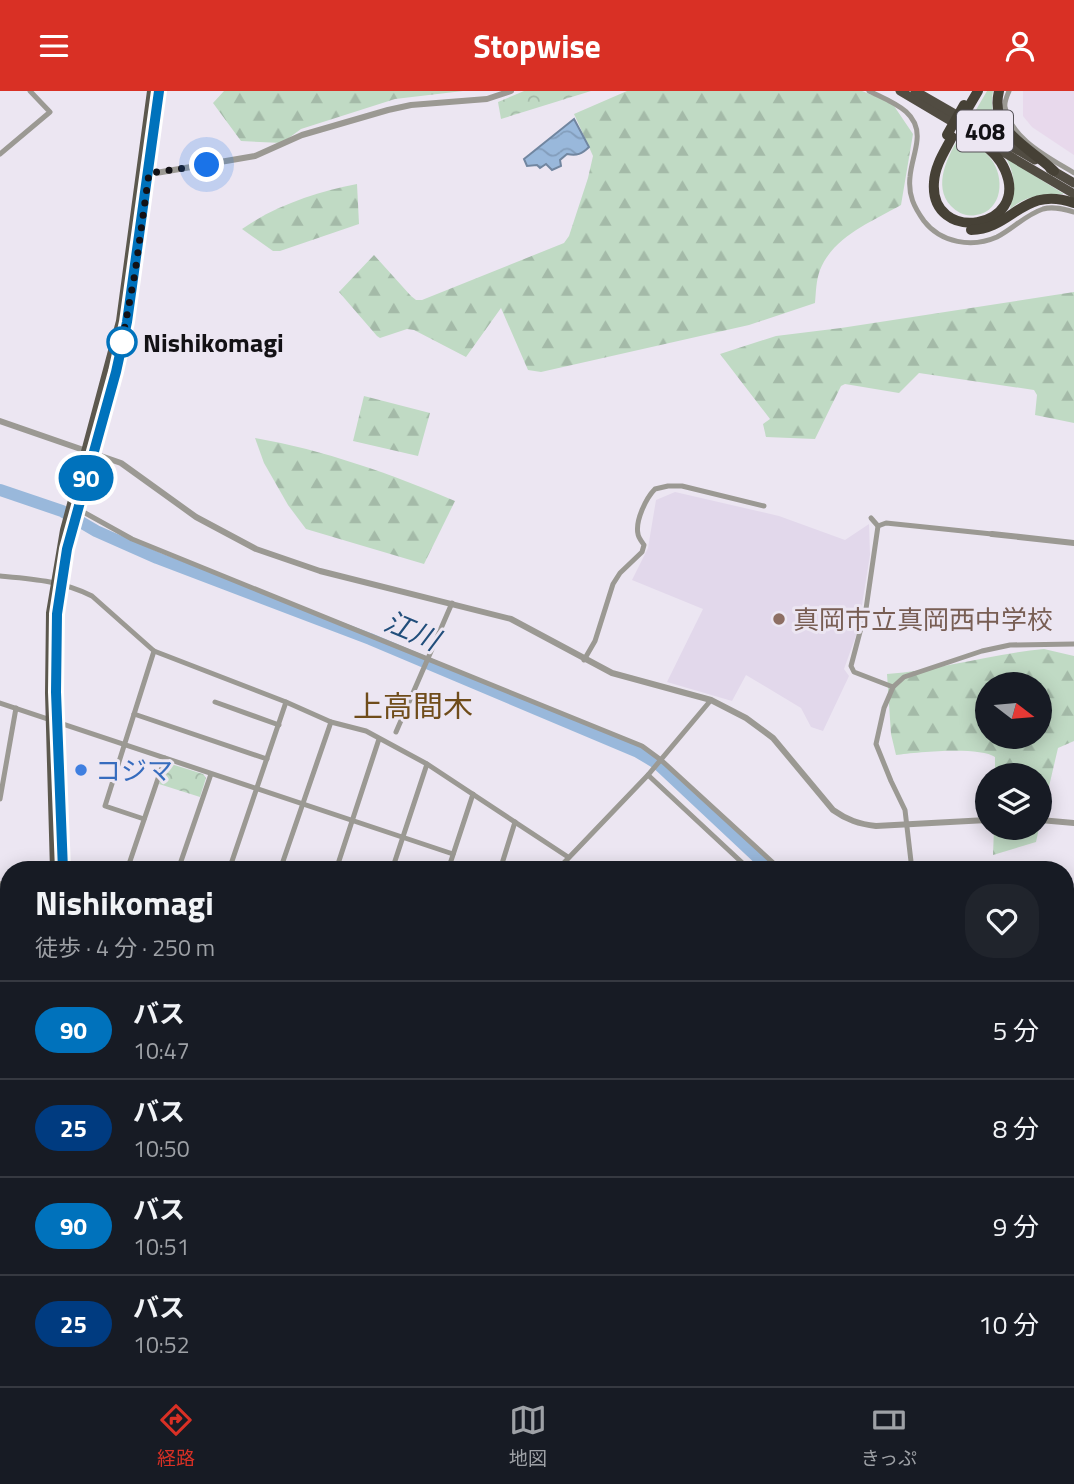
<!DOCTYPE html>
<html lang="ja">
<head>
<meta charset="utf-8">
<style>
	body { margin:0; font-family:"Titillium Web","Noto Sans JP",sans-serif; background:#20242c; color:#f1f3f6; height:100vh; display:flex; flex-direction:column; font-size:26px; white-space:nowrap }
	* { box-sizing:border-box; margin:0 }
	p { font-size:23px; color:#9ea1a6 }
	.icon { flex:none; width:38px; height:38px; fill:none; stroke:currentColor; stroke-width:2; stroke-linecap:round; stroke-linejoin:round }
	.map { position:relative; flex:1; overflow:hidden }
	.sheet { position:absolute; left:0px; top:770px; width:1074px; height:525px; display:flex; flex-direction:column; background:#171b24; border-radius:28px 28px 0 0; box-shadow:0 4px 18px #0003 }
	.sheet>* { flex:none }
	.badge { padding:0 14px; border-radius:23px; font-size:24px; line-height:46px }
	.needle { width:46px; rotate:106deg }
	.tools { position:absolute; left:975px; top:581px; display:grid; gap:14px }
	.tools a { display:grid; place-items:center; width:77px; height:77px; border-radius:50%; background:#171b24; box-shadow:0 4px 18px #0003; font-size:35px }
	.you { position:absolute; width:35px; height:35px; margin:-18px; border:5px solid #fff; border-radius:50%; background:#1a73e8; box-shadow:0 0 0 10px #1a73e833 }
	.map>.badge { position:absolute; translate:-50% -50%; box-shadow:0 0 0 4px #fff }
	.round { display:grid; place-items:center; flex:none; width:74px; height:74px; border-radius:28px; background:#20242c }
	.summary { display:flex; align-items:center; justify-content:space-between; height:119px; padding:0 35px }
	h1 { font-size:33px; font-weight:700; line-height:52px }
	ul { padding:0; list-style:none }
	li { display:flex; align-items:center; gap:21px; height:98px; padding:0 35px; border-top:2px solid #363941 }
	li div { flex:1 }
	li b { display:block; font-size:26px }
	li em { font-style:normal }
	li .badge { min-width:77px; font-weight:700; text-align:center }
	header { display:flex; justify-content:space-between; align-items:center; height:91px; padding:0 35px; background:#d93025; color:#fff; font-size:32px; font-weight:700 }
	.dock { display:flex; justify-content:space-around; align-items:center; height:98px; border-top:2px solid #363941; background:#171b24; font-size:19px; color:#9ea1a6 }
	.dock a { display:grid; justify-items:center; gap:4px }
	.dock .selected { color:#d93025 }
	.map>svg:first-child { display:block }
	.built { fill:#e2d8eb }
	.industrial { fill:#e8d9ec }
	.green { fill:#c0dac4 }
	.forest { fill:url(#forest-firs); fill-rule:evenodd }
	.park { fill:url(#park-crowns) }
	.water { fill:url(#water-waves); stroke:#7186a0; stroke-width:2 }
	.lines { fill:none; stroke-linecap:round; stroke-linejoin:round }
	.river { stroke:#99b8db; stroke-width:12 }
	.minor { stroke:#9b9993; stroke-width:5 }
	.tertiary { stroke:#9b9993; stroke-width:6 }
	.primary { stroke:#5c584e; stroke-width:8 }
	.trunk { stroke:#514c42; stroke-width:9 }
	.motorway { stroke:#464136; stroke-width:10 }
	.motorway-bridge { stroke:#464136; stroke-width:10 }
	.line-casing { stroke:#fff; stroke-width:16 }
	.line { stroke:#0072bc; stroke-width:10 }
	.walk { stroke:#131115; stroke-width:7; stroke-dasharray:0 12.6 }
	.stop-dot { fill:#fff; stroke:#0072bc; stroke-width:3.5 }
	.education-dot { fill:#8d6e63; stroke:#ece6f2; stroke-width:2.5 }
	.shop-dot { fill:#3f7fe0; stroke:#ece6f2; stroke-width:2.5 }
	.labels { text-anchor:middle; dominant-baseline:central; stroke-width:6; stroke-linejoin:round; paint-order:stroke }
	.shield { fill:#ece6f2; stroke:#545157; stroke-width:2 }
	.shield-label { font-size:24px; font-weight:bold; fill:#131115 }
	.stop-label { font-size:26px; font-weight:bold; fill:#131115; stroke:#ece6f2; text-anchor:start }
	.education-label { font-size:26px; fill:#785e54; stroke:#ece6f2; text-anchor:start }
	.shop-label { font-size:26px; fill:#366cbe; stroke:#ece6f2; text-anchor:start }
	.water-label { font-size:28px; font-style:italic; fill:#214e7b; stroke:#ece6f2 }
	.quarter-label { font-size:30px; fill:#6f4c1a; stroke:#ece6f2 }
</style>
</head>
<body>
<header><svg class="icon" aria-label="menu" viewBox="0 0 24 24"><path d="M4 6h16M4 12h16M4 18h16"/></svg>Stopwise<svg class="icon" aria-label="person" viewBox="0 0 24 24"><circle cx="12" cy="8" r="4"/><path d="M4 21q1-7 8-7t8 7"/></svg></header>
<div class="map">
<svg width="1074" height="1295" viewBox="0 0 1074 1295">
	<defs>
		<pattern id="forest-firs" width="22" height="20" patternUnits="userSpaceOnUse" patternTransform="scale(1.75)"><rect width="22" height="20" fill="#c0dac4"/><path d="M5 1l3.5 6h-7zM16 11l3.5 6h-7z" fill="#a4baa8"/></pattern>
		<pattern id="park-crowns" width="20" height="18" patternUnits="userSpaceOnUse" patternTransform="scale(1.75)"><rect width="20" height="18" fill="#c0dac4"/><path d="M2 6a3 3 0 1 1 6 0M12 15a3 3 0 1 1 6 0" fill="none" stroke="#a4baa8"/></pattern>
		<pattern id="water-waves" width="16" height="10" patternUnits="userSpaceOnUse" patternTransform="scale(1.75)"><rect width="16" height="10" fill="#99b8db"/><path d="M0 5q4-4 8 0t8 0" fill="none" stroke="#839dbb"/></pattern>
	</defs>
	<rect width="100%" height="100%" fill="#ece6f2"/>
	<polygon class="built" points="675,401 779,425 845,449 869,433 870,464 858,539 844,578 849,585 823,640 811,636 801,617 746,584 732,610 667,591 703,518 632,489 648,457 656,409"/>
	<polygon class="industrial" points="1023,0 1074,0 1074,64 1032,36 1023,25"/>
	<g class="green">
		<path d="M987 0H993C990 16 994 29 1002 42L973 24Z"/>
		<path d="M960 45C971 51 984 58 991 68 1005 86 1003 120 976 124 966 126 958 122 951 115 932 95 948 64 960 45Z"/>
		<path d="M1006 67 1064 103C1043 103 1027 104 1010 118 1014 97 1017 88 1006 67Z"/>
	</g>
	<g class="forest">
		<polygon points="224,0 463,0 395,8 301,38 282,52 241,50 213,12"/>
		<path d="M627 0H862L892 12 913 43 901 114C871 131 833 146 820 179 816 189 816 202 815 212L749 234 541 281 528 279 501 217 466 266 414 239 407 238 380 247 377 245 339 201 374 164 411 205 416 209H422L564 152 569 145 588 87 593 65 574 23Z"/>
		<path d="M357 93 359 133 280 160H273L242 138C276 114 317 101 357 93Z"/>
		<polygon points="1074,201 1074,332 1035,324 1037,304 1034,299 919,282 899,302 845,293 841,295 815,348 766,346 763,333 770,328 720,263 776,245 841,237"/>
		<polygon points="364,305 430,322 418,365 353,350"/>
		<path d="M255 347C324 359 391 383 455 410L424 473 306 438 288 414 264 372Z"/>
		<path d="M1044 558 1074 565V650L1058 657 1040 734V684H995V666C980 655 916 661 896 664L891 643 887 583C940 579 991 563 1044 558ZM987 593H1040V646H987Z"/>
		<polygon points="994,737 1039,737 1036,751 993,764"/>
	</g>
	<g class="park">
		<polygon points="524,0 591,0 501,28 498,11"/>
		<polygon points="168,672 203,683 206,687 200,706 159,693 165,674"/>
		<polygon points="631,1286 708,1286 733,1295 628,1295"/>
		<polygon points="932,1286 1000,1286 1023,1294 945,1295"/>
	</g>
	<g class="water">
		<path d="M574 28 589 56C582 63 577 65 567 63L560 69 561 75 552 79 546 73 540 77 537 74 527 75 524 68Z"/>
		<polygon points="0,856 2,862 9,1068 4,1055"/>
	</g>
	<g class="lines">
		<g class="river">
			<polyline points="0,399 62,420 96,440 157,467 370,548 638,661 658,673 771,779"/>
			<polyline points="1066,816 1074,812"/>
		</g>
		<g class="minor">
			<path d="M869 0C891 11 920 20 917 49 916 61 911 73 910 86 908 104 914 116 924 130 941 152 972 157 997 146 1013 138 1025 124 1043 118 1053 115 1064 118 1074 121"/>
			<path d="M1009 0C1007 5 1004 11 1005 16 1010 48 1050 67 1074 82"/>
			<polyline points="0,63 50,21 30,0"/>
			<polyline points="78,418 132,448 642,655 661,669 781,779"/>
			<polyline points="871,427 878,435 866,518 851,575 854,581 893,596"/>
			<polyline points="878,435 886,432 992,443"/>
			<path d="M0 485C33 488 63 490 92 505L154 560 286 611 331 631 366 640 427 673 568 766"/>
			<path d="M584 569 595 550 613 493 620 482 642 461 644 454C642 451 638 446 638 443 635 430 646 407 655 398L668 395H682L764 415"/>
			<polyline points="215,611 279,634"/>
			<polyline points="0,612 453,763"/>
			<polyline points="134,623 267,668"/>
			<polyline points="396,641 452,512"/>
			<polyline points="648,684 750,779"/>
			<polyline points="0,708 16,617"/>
			<polyline points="144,728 105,715 154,560"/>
			<polyline points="127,779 165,667"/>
			<polyline points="178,779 211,683"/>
			<polyline points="229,779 286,611"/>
			<polyline points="280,779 331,631"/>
			<polyline points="336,779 379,648"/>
			<polyline points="392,779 427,673"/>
			<polyline points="448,779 473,703"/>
			<polyline points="500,779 515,731"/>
			<polyline points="557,779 648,684 711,609"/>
			<polyline points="912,779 905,719 891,690 876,653 884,617 893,596 904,586 982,560 1010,554 1074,553"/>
			<polyline points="1066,807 1074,804"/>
			<polyline points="0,846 6,848 7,851 9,935"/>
			<polyline points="1067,1052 1074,1035"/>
			<polyline points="0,1080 9,1082"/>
			<polyline points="1066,1103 1074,1105"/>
			<polyline points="1066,1124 1074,1127"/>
			<polyline points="0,1125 9,1128"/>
			<polyline points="1066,1158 1074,1145"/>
			<polyline points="1066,1209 1074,1196"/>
			<polyline points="0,1246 9,1156"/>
			<polyline points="1066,1254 1074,1257"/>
			<polyline points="323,1286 349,1295"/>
			<polyline points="447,1286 473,1295"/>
			<polyline points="585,1286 612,1295"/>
			<polyline points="717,1286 742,1295"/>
			<polyline points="926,1286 939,1295"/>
			<polyline points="1009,1286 1035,1295"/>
			<polyline points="71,1295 72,1286"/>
			<polyline points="117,1295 120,1286"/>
			<polyline points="490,1295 493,1286"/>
			<polyline points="623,1295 626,1286"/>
			<polyline points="910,1295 916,1286"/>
		</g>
		<g class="tertiary">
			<polyline points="143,81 156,82 255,65 302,44 388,19 411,14 487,8 511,0"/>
			<path d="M0 330 121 372 196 426 256 458 320 480 511 528 612 582 711 609 746 627 773 647 833 719C847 729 859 733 876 735L987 729"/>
			<polyline points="992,443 1074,452"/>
			<polyline points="1040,729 1074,732"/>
			<polyline points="0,793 9,796"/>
			<polyline points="1066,1152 1074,1155"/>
			<polyline points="0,1230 9,1233"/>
			<polyline points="166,1286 192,1295"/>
			<polyline points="833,1286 846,1295"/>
			<polyline points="274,1295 277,1286"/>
			<polyline points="762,1295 765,1286"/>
		</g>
		<g class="primary">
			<polyline points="54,779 49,602 50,522 64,439 120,230 151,0"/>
			<polyline points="62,779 56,601 57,523 67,458 115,281 127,231 159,0"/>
			<polyline points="36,1295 37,1286"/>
			<polyline points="45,1295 46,1286"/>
		</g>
		<g class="trunk">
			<polyline points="900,0 1074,103"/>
			<polyline points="915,0 1035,69"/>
			<polyline points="1050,78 1074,92"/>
		</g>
		<g class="motorway">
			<path d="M999 0C989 41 1030 56 1054 80"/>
			<polyline points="968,17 978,0"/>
			<path d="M952 46C945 60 935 74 934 91 929 154 1031 139 1005 79 998 62 981 53 969 39"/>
			<path d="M971 139C1013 138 1023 94 1074 112"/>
		</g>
		<polyline class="motorway-bridge" points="947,44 964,14"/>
	</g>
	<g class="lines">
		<g class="line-casing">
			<polyline id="line" points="63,779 56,601 57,523 67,458 116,281 127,231 159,0"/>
		</g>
		<use href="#line" class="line"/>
		<polyline class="walk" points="122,251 121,256 135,182 149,82 207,74"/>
	</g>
	<circle class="stop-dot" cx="122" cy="251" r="14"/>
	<circle class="education-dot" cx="779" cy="528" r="7"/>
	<circle class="shop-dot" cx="81" cy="679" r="7"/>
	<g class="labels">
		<rect class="shield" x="957" y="19.5" width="56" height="41" rx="5"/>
		<g class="shield-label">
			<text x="985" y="40">408</text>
		</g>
		<g class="stop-label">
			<text x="143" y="251">Nishikomagi</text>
		</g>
		<g class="education-label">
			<text x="793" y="528">真岡市立真岡西中学校</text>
		</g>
		<g class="shop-label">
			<text x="95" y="679">コジマ</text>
		</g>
		<g class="water-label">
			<text transform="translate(412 539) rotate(23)">江川</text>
		</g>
		<g class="quarter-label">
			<text x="413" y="615">上高間木</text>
		</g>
	</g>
</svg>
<div class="tools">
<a><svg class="needle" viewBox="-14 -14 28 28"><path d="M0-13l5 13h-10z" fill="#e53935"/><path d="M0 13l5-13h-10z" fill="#9ea1a6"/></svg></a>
<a><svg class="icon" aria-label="layers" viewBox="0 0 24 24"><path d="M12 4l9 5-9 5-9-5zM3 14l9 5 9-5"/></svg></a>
</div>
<div class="you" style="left:207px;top:74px"></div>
<b class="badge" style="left:86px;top:387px;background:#0072bc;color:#fff">90</b>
<section class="sheet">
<div class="summary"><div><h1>Nishikomagi</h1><p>徒歩 · 4 分 · 250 m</p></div><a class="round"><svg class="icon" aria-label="heart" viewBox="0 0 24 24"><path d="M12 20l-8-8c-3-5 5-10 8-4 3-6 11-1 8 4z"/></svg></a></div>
<ul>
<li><span class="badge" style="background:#0072bc;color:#fff">90</span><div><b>バス</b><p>10:47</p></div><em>5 分</em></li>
<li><span class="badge" style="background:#003b80;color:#fff">25</span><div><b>バス</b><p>10:50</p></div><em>8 分</em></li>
<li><span class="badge" style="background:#0072bc;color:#fff">90</span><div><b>バス</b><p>10:51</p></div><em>9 分</em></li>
<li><span class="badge" style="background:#003b80;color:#fff">25</span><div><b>バス</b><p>10:52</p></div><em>10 分</em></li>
</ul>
</section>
</div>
<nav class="dock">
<a class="selected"><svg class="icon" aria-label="directions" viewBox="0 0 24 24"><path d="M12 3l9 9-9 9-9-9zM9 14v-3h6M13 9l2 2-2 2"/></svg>経路</a>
<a><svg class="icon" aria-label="map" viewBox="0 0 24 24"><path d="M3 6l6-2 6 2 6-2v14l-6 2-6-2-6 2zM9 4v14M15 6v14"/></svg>地図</a>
<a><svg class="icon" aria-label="tickets" viewBox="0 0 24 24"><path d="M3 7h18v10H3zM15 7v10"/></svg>きっぷ</a>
</nav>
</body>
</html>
